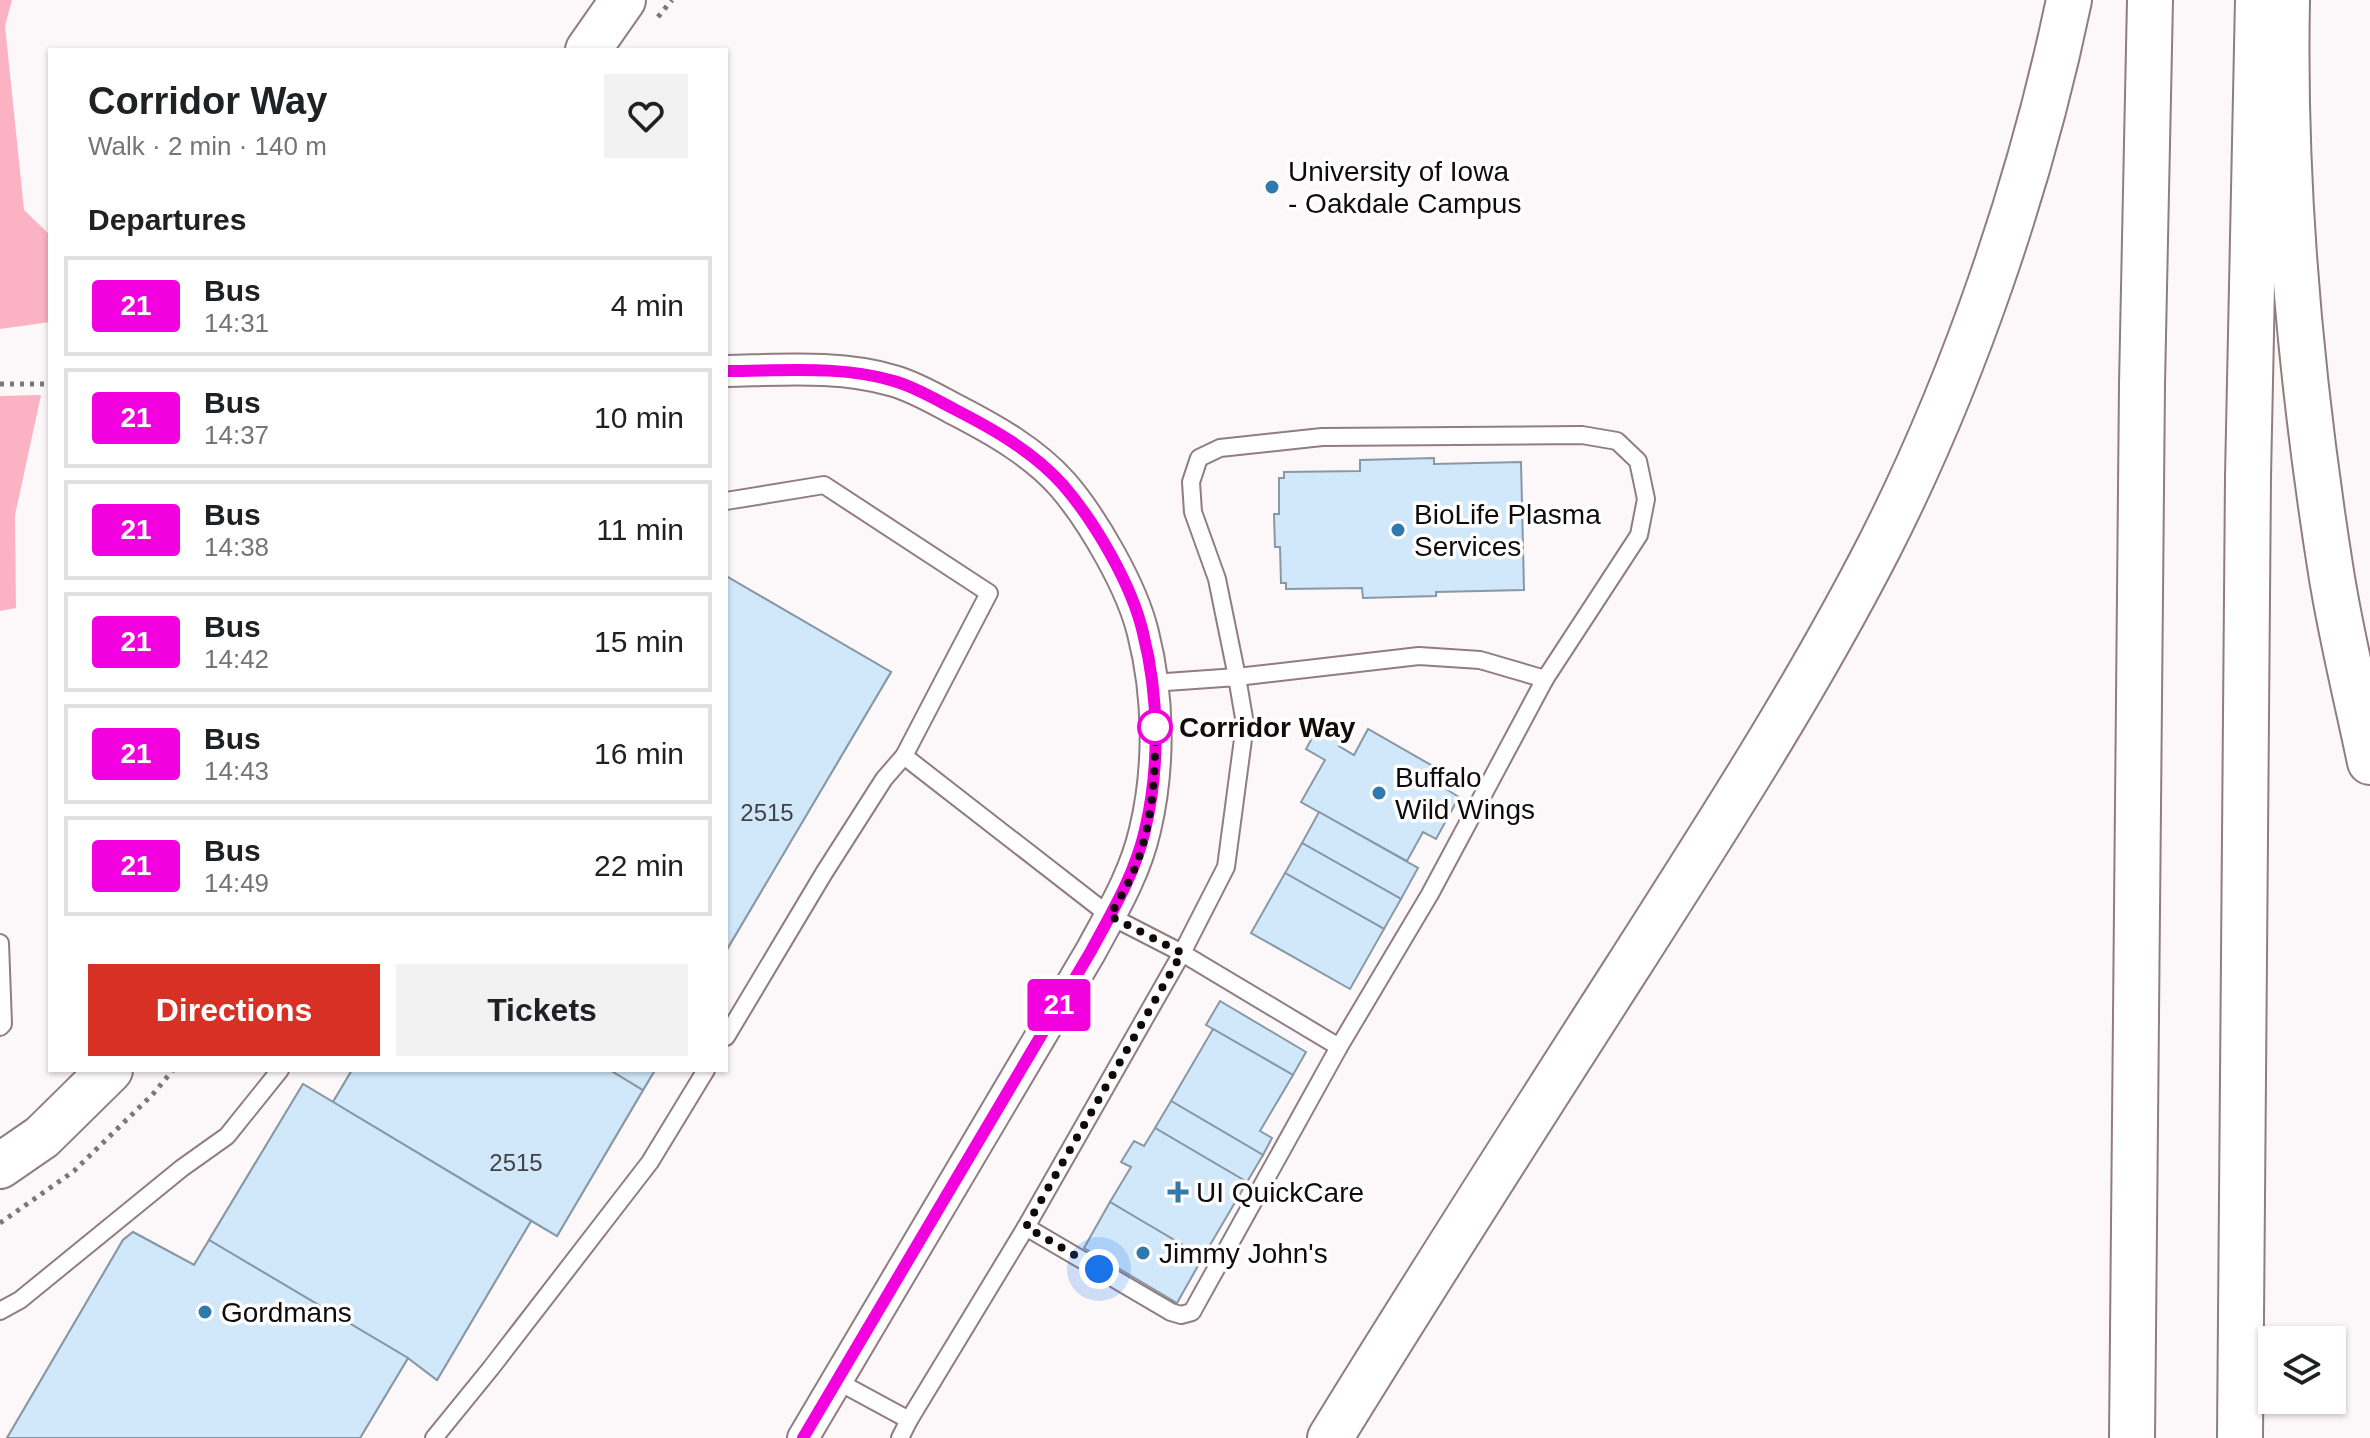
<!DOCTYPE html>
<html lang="en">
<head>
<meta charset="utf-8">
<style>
	body { margin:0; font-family:Arial,sans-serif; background:#f2f2f2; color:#202124; height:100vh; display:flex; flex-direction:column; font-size:30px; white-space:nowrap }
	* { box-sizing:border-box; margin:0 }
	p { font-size:26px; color:#757577 }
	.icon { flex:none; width:44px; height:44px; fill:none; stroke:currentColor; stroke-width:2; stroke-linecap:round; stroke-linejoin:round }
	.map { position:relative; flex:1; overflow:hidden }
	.details { position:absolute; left:48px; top:48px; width:680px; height:1024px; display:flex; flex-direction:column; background:#fff; border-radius:0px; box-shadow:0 2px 6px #0004 }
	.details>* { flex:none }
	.badge { padding:0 16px; border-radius:6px; font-size:28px; line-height:52px }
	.fabs { position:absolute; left:2258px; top:1326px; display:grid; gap:16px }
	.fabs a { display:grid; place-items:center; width:88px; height:88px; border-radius:0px; background:#fff; box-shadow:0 2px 6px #0004; font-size:40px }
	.you { position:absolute; width:40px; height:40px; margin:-20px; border:6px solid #fff; border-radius:50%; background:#1a73e8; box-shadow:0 0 0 12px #1a73e833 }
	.map>.badge { position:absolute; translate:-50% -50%; box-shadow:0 0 0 4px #fff }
	h2 { padding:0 40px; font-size:30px; line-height:72px }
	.round { display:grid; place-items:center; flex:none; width:84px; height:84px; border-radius:0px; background:#f2f2f2 }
	.overview { display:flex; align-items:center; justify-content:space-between; height:136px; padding:0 40px }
	h1 { font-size:38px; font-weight:700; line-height:60px }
	.button { display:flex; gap:16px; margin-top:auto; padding:16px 40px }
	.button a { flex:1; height:92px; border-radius:0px; background:#d93025; color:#fff; font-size:32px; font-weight:700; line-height:92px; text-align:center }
	.button a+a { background:#f2f2f2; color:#202124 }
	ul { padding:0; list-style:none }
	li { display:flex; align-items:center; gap:24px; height:100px; margin:0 16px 12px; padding:0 24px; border:4px solid #e0e0e0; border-radius:0px }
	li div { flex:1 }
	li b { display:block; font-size:30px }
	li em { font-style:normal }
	li .badge { min-width:88px; font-weight:700; text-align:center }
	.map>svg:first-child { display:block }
	.forest { fill:#fbb2c3 }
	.building { fill:#d1e8fb; stroke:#8898a5; stroke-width:2 }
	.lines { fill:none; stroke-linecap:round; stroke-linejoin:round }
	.lane-casing { stroke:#917c80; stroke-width:20 }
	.street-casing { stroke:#917c80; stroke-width:34 }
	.secondary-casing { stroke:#917c80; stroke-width:48 }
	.highway-casing { stroke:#917c80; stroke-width:48 }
	.path { stroke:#7b7677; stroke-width:5; stroke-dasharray:4 6; stroke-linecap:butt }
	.lane { stroke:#fff; stroke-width:16 }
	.street { stroke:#fff; stroke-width:30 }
	.secondary { stroke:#fff; stroke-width:44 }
	.highway { stroke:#fff; stroke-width:44 }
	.line-casing { stroke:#fff; stroke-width:18 }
	.line { stroke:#f200de; stroke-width:12 }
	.walk { stroke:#110a0b; stroke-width:8; stroke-dasharray:0 14.4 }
	.poi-dot { fill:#3079ad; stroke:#fff; stroke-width:3 }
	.stop-dot { fill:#fff; stroke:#f200de; stroke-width:4 }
	.labels { text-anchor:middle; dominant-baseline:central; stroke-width:7; stroke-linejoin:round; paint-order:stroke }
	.number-label { font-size:24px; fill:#414247 }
	.poi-label { font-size:28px; fill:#110a0b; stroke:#fff; text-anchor:start }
	.stop-label { font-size:28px; font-weight:bold; fill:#110a0b; stroke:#fff; text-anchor:start }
</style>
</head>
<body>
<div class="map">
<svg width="2370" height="1438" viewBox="0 0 2370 1438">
	<rect width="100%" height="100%" fill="#fcf8f9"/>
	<g class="forest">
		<polygon points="0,0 12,0 5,26 24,210 50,235 50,322 0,329"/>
		<polygon points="41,395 15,515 16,608 0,611 0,396"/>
	</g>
	<g class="building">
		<polygon points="1434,458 1434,464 1521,462 1524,590 1436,592 1436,596 1363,598 1362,588 1286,589 1286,583 1281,583 1280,547 1275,547 1274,514 1279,514 1279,478 1284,478 1284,472 1360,471 1360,460"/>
		<polygon points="726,576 891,672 726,951"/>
		<polygon points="726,576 891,672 726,951"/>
		<polygon points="1318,727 1342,740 1339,746 1354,755 1368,729 1452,777 1446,789 1459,797 1436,839 1423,832 1407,861 1301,802 1325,760 1306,749"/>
		<polygon points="1319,812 1418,868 1401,899 1302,843"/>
		<polygon points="1302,843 1401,899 1384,929 1285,873"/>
		<polygon points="1285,873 1384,929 1350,989 1251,933"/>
		<polygon points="1220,1001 1306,1052 1293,1075 1206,1025"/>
		<polygon points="1213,1029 1293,1075 1260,1131 1272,1138 1263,1155 1171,1101"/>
		<polygon points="352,1070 655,1070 557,1236 531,1221 437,1380 408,1358 360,1438 7,1438 123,1240 133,1232 194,1265 303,1084 333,1102"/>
		<polygon points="352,1070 610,1070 643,1090 557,1236 333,1102"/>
		<polygon points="610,1070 655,1070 643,1090"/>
		<polygon points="303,1084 531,1221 437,1380 408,1358 209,1240"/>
		<polygon points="1171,1101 1263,1155 1247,1182 1155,1128"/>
		<polygon points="1155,1128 1247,1182 1203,1257 1110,1202 1131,1167 1121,1162 1134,1141 1144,1146"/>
		<polygon points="1110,1202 1203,1257 1177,1303 1084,1248"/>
		<polygon points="133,1232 194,1265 209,1240 408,1358 360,1438 7,1438 123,1240"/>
	</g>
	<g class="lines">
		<g class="lane-casing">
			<g id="lane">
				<polygon points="1582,435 1617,441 1638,461 1646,499 1639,535 1545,679 1480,660 1419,656 1237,677 1217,579 1193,512 1191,482 1199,458 1220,448 1322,437"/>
				<polyline points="726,501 824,485 989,593 904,756"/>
				<polyline points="1152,683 1237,677 1245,724 1226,867 1182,953 1339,1047 1430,894 1545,679"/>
				<polyline points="0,943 3,1024 0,1027"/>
				<polyline points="726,1037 824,873 884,779 904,756 1110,916 1182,953 1026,1227 909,1420 837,1381"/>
				<polyline points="1026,1227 1171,1312 1181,1315 1192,1312 1339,1047"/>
				<polyline points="0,1311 20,1300 182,1168 227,1136 280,1070"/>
				<polyline points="434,1438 491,1368 650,1162 706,1070"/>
				<polyline points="900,1438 909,1420"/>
			</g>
		</g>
		<g class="street-casing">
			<path id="street" d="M726 371C781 370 841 365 894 381 915 387 935 399 954 409 993 429 1034 452 1063 485 1093 520 1132 587 1143 633 1159 696 1160 767 1145 830 1135 874 1112 912 1091 951L803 1438"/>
		</g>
		<g class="secondary-casing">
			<g id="secondary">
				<polyline points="588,50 623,0"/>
				<polyline points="0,1166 42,1137 110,1070"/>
			</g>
		</g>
		<g class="highway-casing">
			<g id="highway">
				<path d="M2287 0C2283 192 2301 383 2331 572 2341 636 2357 699 2370 762"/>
				<path d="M1330 1438C1427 1280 1527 1124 1627 968 1715 830 1804 693 1879 547 1964 380 2031 183 2069 0"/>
				<polyline points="2132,1438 2142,384 2150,0"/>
				<polyline points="2240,1438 2248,477 2258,0"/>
			</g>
		</g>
		<g class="path">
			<polyline points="658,17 672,0"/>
			<polyline points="0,384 50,384"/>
			<polyline points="0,1223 74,1171 153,1094 173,1070"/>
		</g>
		<use href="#lane" class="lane"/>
		<use href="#street" class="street"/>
		<use href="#secondary" class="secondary"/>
		<use href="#highway" class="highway"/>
	</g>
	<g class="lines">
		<g class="line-casing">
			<path id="line" d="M726 371C781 371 841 365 894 381 915 387 935 399 954 409 993 429 1034 452 1063 485 1095 522 1132 585 1143 633 1159 696 1160 767 1145 830 1135 874 1112 912 1091 951L803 1438"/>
		</g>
		<use href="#line" class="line"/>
		<path class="walk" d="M1099 1269 1026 1227 1182 953 1110 916C1117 903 1125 890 1131 877 1152 832 1156 776 1155 727"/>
	</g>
	<g class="poi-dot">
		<circle cx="1272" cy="187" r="8"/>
		<circle cx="1398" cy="530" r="8"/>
		<circle cx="1379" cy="793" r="8"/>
		<path d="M1174 1180h8v8h8v8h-8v8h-8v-8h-8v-8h8z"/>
		<circle cx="1143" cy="1253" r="8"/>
		<circle cx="205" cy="1312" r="8"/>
	</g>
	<circle class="stop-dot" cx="1155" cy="727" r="16"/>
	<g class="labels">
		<g class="number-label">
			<text x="767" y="812">2515</text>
			<text x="516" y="1162">2515</text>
		</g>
		<g class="poi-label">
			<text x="1288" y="171">University of Iowa<tspan x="1288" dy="32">- Oakdale Campus</tspan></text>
			<text x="1414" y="514">BioLife Plasma<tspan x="1414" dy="32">Services</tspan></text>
			<text x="1395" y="777">Buffalo<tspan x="1395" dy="32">Wild Wings</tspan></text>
			<text x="1196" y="1192">UI QuickCare</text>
			<text x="1159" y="1253">Jimmy John's</text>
			<text x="221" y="1312">Gordmans</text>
		</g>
		<g class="stop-label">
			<text x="1179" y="727">Corridor Way</text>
		</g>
	</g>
</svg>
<div class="fabs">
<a><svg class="icon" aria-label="layers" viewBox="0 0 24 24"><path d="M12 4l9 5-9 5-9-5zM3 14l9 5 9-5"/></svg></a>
</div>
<div class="you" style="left:1099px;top:1269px"></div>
<b class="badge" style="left:1059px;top:1005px;background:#f200de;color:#fff">21</b>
<section class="details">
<div class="overview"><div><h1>Corridor Way</h1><p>Walk · 2 min · 140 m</p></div><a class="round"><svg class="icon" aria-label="heart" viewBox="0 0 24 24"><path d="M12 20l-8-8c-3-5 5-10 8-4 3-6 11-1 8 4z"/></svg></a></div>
<h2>Departures</h2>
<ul>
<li><span class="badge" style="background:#f200de;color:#fff">21</span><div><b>Bus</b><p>14:31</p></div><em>4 min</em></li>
<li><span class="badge" style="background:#f200de;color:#fff">21</span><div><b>Bus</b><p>14:37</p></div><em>10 min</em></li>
<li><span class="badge" style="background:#f200de;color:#fff">21</span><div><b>Bus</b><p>14:38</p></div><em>11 min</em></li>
<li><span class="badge" style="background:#f200de;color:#fff">21</span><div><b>Bus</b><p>14:42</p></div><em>15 min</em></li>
<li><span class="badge" style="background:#f200de;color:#fff">21</span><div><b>Bus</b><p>14:43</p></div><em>16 min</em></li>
<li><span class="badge" style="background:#f200de;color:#fff">21</span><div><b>Bus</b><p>14:49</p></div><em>22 min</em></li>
</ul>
<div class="button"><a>Directions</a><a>Tickets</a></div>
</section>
</div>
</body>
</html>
